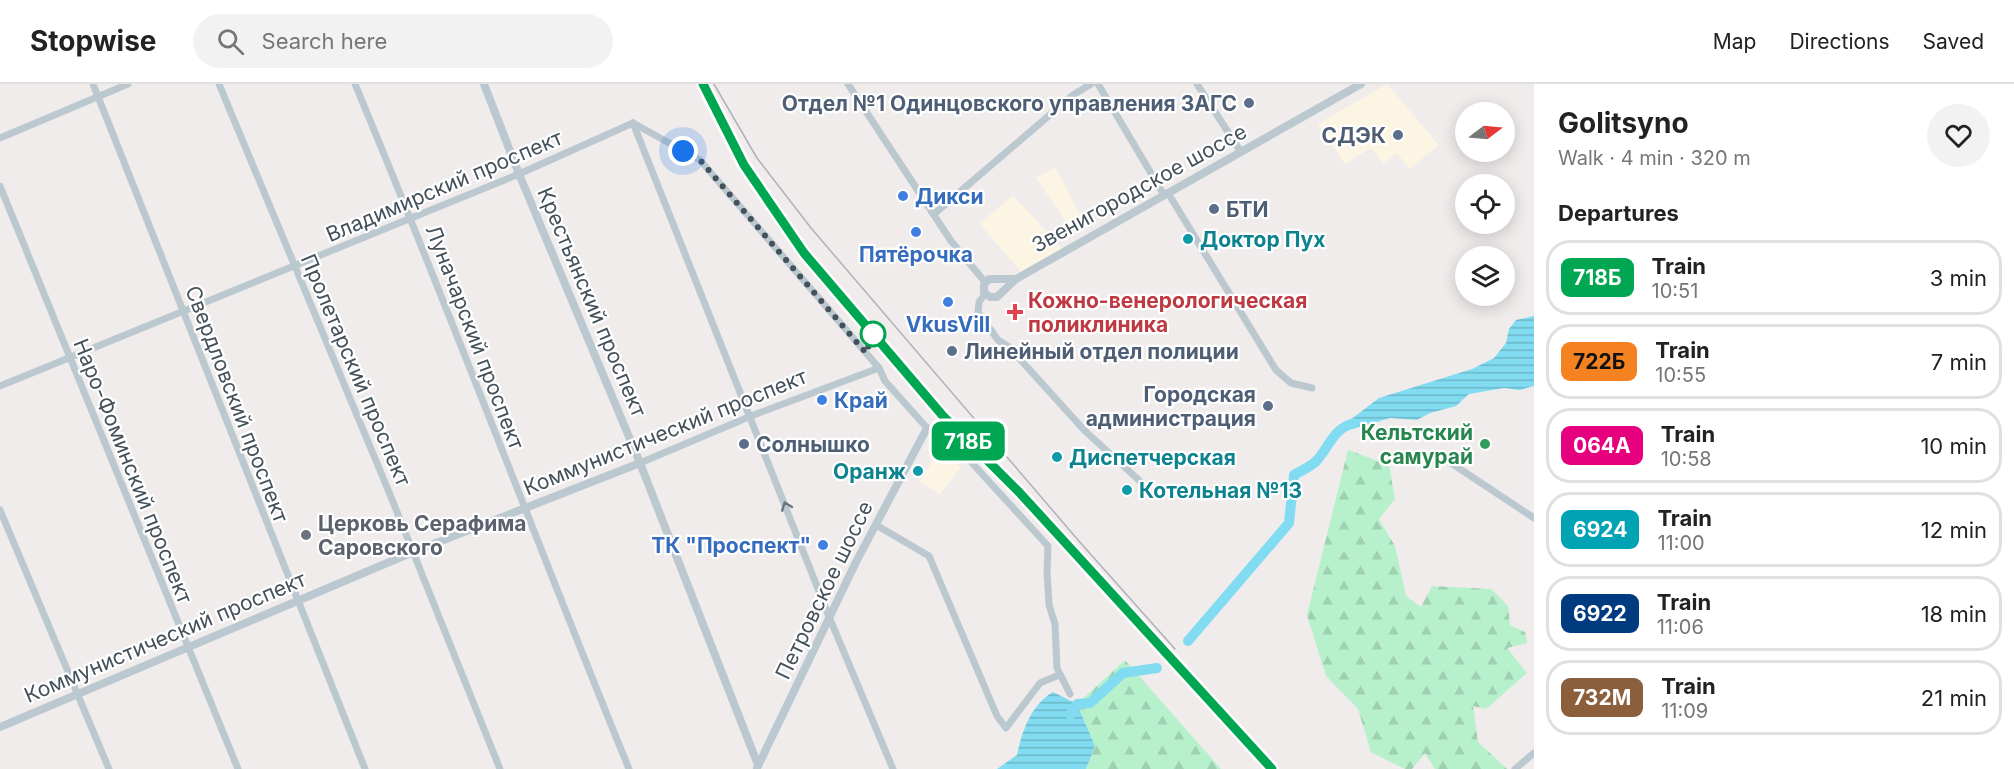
<!DOCTYPE html>
<html lang="en">
<head>
<meta charset="utf-8">
<style>
	body { margin:0; font-family:Inter,sans-serif; background:#f2f2f2; color:#222; height:100vh; display:flex; flex-direction:column; font-size:22px; white-space:nowrap }
	* { box-sizing:border-box; margin:0 }
	p { font-size:20px; color:#767676 }
	.icon { flex:none; width:33px; height:33px; fill:none; stroke:currentColor; stroke-width:2; stroke-linecap:round; stroke-linejoin:round }
	.map { position:relative; flex:1; overflow:hidden }
	.details { display:flex; flex-direction:column; background:#fff; width:480px }
	.details>* { flex:none }
	.badge { padding:0 12px; border-radius:9px; font-size:21px; line-height:39px }
	.needle { width:39px; rotate:74deg }
	.tools { position:absolute; left:1455px; top:18px; display:grid; gap:12px }
	.tools a { display:grid; place-items:center; width:60px; height:60px; border-radius:50%; background:#fff; box-shadow:0 3px 15px #0003; font-size:30px }
	.you { position:absolute; width:30px; height:30px; margin:-15px; border:4px solid #fff; border-radius:50%; background:#1a73e8; box-shadow:0 0 0 9px #1a73e833 }
	.map>.badge { position:absolute; translate:-50% -50%; box-shadow:0 0 0 3px #fff }
	h2 { padding:0 24px; font-size:22px; line-height:54px }
	.round { display:grid; place-items:center; flex:none; width:63px; height:63px; border-radius:32px; background:#f2f2f2 }
	.summary { display:flex; align-items:center; justify-content:space-between; height:102px; padding:0 24px }
	h1 { font-size:28px; font-weight:700; line-height:45px }
	ul { padding:0; list-style:none }
	li { display:flex; align-items:center; gap:18px; height:75px; margin:0 12px 9px; padding:0 12px; border:3px solid #e0e0e0; border-radius:24px }
	li div { flex:1 }
	li b { display:block; font-size:22px }
	li em { font-style:normal }
	li .badge { min-width:66px; font-weight:700; text-align:center }
	header { display:flex; align-items:center; gap:36px; box-sizing:border-box; height:84px; padding:0 30px; background:#fff; border-bottom:2px solid #e0e0e0 }
	header strong { font-size:28px }
	nav { display:flex; gap:33px; margin-inline-start:auto; font-size:21px }
	.search { width:420px; height:54px; background:#f2f2f2; display:flex; align-items:center; gap:15px; box-sizing:border-box; padding:0 21px; border-radius:33px; color:#767676; font-size:22px }
	main { display:flex; flex:1; min-height:0 }
	.map>svg:first-child { display:block }
	.commercial { fill:#fdf5e3 }
	.forest { fill:url(#forest-firs) }
	.water { fill:url(#water-rules) }
	.lines { fill:none; stroke-linecap:round; stroke-linejoin:round }
	.river { stroke:#81dcf1; stroke-width:10 }
	.minor { stroke:#bcc8d0; stroke-width:7 }
	.tertiary { stroke:#bcc8d0; stroke-width:8 }
	.rail { stroke:#aeb2b8; stroke-width:1.5 }
	.oneway { stroke:#68757e }
	.line-casing { stroke:#fff; stroke-width:14 }
	.line { stroke:#00a651; stroke-width:9 }
	.walk { stroke:#44515b; stroke-width:6; stroke-dasharray:0 10.8 }
	.service-dot { fill:#5c6f8a; stroke:#fff; stroke-width:2 }
	.shop-dot { fill:#3f7fe0; stroke:#fff; stroke-width:2 }
	.culture-dot { fill:#0f9aa8; stroke:#fff; stroke-width:2 }
	.health-dot { fill:#e0444e; stroke:#fff; stroke-width:2 }
	.stop-dot { fill:#fff; stroke:#00a651; stroke-width:3 }
	.leisure-dot { fill:#2e9e5b; stroke:#fff; stroke-width:2 }
	.worship-dot { fill:#6b7280; stroke:#fff; stroke-width:2 }
	.labels { text-anchor:middle; dominant-baseline:central; stroke-width:4.5; stroke-linejoin:round; paint-order:stroke }
	.service-label { font-size:21px; font-weight:bold; fill:#4e5e75; stroke:#fff; text-anchor:end }
	.street-label { font-size:21px; fill:#44515b; stroke:#fff }
	.shop-label { font-size:21px; font-weight:bold; fill:#366cbe; stroke:#fff; text-anchor:start }
	.culture-label { font-size:21px; font-weight:bold; fill:#0d838f; stroke:#fff; text-anchor:start }
	.health-label { font-size:21px; font-weight:bold; fill:#be3a42; stroke:#fff; text-anchor:start }
	.leisure-label { font-size:21px; font-weight:bold; fill:#27864d; stroke:#fff; text-anchor:end }
	.worship-label { font-size:21px; font-weight:bold; fill:#5b616d; stroke:#fff; text-anchor:start }
</style>
</head>
<body>
<header>
<strong>Stopwise</strong>
<div class="search"><svg class="icon" aria-label="search" viewBox="0 0 24 24"><circle cx="10" cy="10" r="6"/><path d="M15 15l6 6"/></svg>Search here</div>
<nav><a>Map</a><a>Directions</a><a>Saved</a></nav>
</header>
<main>
<div class="map">
<svg width="1534" height="685" viewBox="0 0 1534 685">
	<defs>
		<pattern id="forest-firs" width="22" height="20" patternUnits="userSpaceOnUse" patternTransform="scale(1.5)"><rect width="22" height="20" fill="#b7f1cc"/><path d="M5 1l3.5 6h-7zM16 11l3.5 6h-7z" fill="#9fd0b1"/></pattern>
		<pattern id="water-rules" width="6" height="5" patternUnits="userSpaceOnUse" patternTransform="scale(1.5)"><rect width="6" height="5" fill="#81dcf1"/><path d="M0 2.5h6" fill="none" stroke="#6bb5c6"/></pattern>
	</defs>
	<rect width="100%" height="100%" fill="#f0ecec"/>
	<g class="commercial">
		<polygon points="1387,0 1439,61 1409,85 1397,69 1384,80 1371,64 1345,80 1318,40"/>
		<polygon points="1055,83 1086,141 1073,148 1036,94"/>
		<polygon points="1013,111 1062,165 1021,188 980,140"/>
		<polygon points="939,365 961,383 940,410 920,398"/>
	</g>
	<g class="forest">
		<polygon points="1348,366 1389,381 1395,415 1379,435 1395,462 1406,512 1421,523 1432,502 1491,505 1508,522 1510,541 1525,548 1527,559 1507,564 1527,589 1486,625 1473,622 1478,658 1507,685 1435,685 1425,669 1412,685 1405,685 1371,668 1358,625 1326,592 1307,531"/>
		<polygon points="1125,576 1221,685 1086,685 1095,662 1077,620"/>
	</g>
	<g class="water">
		<polygon points="1534,232 1534,302 1520,306 1504,304 1469,310 1456,322 1430,329 1417,336 1390,334 1353,345 1342,342 1379,314 1472,285 1494,274 1506,259 1509,245 1516,236"/>
		<path d="M1053 608 1077 620 1095 662 1086 685H997L1017 671C1022 647 1031 621 1053 608Z"/>
	</g>
	<g class="lines">
		<g class="river">
			<path d="M1188 557 1289 439 1294 391C1302 386 1313 382 1318 375 1331 360 1333 345 1354 339"/>
			<polyline points="1070,631 1077,620 1090,619 1123,589 1157,584"/>
		</g>
		<g class="minor">
			<polyline points="93,0 365,685"/>
			<polyline points="219,0 389,408 500,685"/>
			<path d="M355 0C450 227 536 457 629 685"/>
			<polyline points="848,0 951,157 985,198"/>
			<polyline points="1098,0 1164,111"/>
			<polyline points="1197,0 1241,68"/>
			<polyline points="633,39 700,76 879,284 885,297 927,344 941,357 962,368 1048,462 1047,487 1049,521 1055,540 1057,584 1070,610"/>
			<polyline points="633,39 830,535 893,685"/>
			<polyline points="0,54 128,0"/>
			<polyline points="0,102 238,685"/>
			<polyline points="1168,109 1276,286 1291,299 1312,304"/>
			<polyline points="934,130 1073,11 1091,0"/>
			<polyline points="985,210 979,218 978,228 998,256 1009,263 1084,346 1142,399"/>
			<polyline points="0,302 519,90 633,39"/>
			<polyline points="1434,372 1442,373 1534,434"/>
			<polyline points="640,379 751,332 879,284"/>
			<polyline points="0,426 109,685"/>
			<polyline points="876,441 929,472 997,632 1006,644 1040,599 1059,591"/>
			<polyline points="1515,685 1534,669"/>
		</g>
		<g class="tertiary">
			<polyline points="484,0 519,90 640,379 758,681"/>
			<polyline points="1016,195 989,195 984,200 984,208 990,213 997,213 1016,195 1361,0"/>
			<polyline points="0,643 413,468 640,379"/>
			<polyline points="757,684 856,478 927,344"/>
		</g>
		<g class="rail">
			<polyline points="703,0 743,80 804,169 943,332 1019,408 1272,685"/>
			<polyline points="714,0 757,74 811,144 1078,456 1175,565"/>
		</g>
	</g>
	<defs><path id="oneway-chevron" d="M-2-3.5L2.5 0L-2 3.5" fill="none" stroke-width="1.6" stroke-linecap="round" stroke-linejoin="round" transform="scale(1.5)"/></defs>
	<use class="oneway" href="#oneway-chevron" transform="translate(786 422) rotate(-111)"/>
	<g class="lines">
		<g class="line-casing">
			<polyline id="line" points="703,0 744,81 804,169 943,332 1019,408 1272,685"/>
		</g>
		<use href="#line" class="line"/>
		<polyline class="walk" points="683,67 700,76 866,269 873,250"/>
	</g>
	<g class="service-dot">
		<circle cx="1249" cy="19" r="6"/>
		<circle cx="1398" cy="51" r="6"/>
		<circle cx="1214" cy="125" r="6"/>
		<circle cx="952" cy="267" r="6"/>
		<circle cx="1268" cy="322" r="6"/>
		<circle cx="744" cy="360" r="6"/>
	</g>
	<g class="shop-dot">
		<circle cx="903" cy="112" r="6"/>
		<circle cx="916" cy="148" r="6"/>
		<circle cx="948" cy="218" r="6"/>
		<circle cx="822" cy="316" r="6"/>
		<circle cx="823" cy="461" r="6"/>
	</g>
	<g class="culture-dot">
		<circle cx="1188" cy="155" r="6"/>
		<circle cx="1057" cy="373" r="6"/>
		<circle cx="918" cy="387" r="6"/>
		<circle cx="1127" cy="406" r="6"/>
	</g>
	<path class="health-dot" d="M1012 219h6v6h6v6h-6v6h-6v-6h-6v-6h6z"/>
	<circle class="stop-dot" cx="873" cy="250" r="12"/>
	<circle class="leisure-dot" cx="1485" cy="360" r="6"/>
	<circle class="worship-dot" cx="306" cy="451" r="6"/>
	<g class="labels">
		<g class="service-label">
			<text x="1237" y="19">Отдел №1 Одинцовского управления ЗАГС</text>
			<text x="1386" y="51">СДЭК</text>
			<text x="1226" y="125" text-anchor="start">БТИ</text>
			<text x="964" y="267" text-anchor="start">Линейный отдел полиции</text>
			<text x="1256" y="310">Городская<tspan x="1256" dy="24">администрация</tspan></text>
			<text x="756" y="360" text-anchor="start">Солнышко</text>
		</g>
		<g class="street-label">
			<text transform="translate(444 102) rotate(-23)">Владимирский проспект</text>
			<text transform="translate(1139 104) rotate(-29)">Звенигородское шоссе</text>
			<text transform="translate(592 218) rotate(67)">Крестьянский проспект</text>
			<text transform="translate(475 253) rotate(69)">Луначарский проспект</text>
			<text transform="translate(356 286) rotate(67)">Пролетарский проспект</text>
			<text transform="translate(237 320) rotate(69)">Свердловский проспект</text>
			<text transform="translate(665 348) rotate(-22)">Коммунистический проспект</text>
			<text transform="translate(133 387) rotate(68)">Наро-Фоминский проспект</text>
			<text transform="translate(824 506) rotate(-64)">Петровское шоссе</text>
			<text transform="translate(165 553) rotate(-23)">Коммунистический проспект</text>
		</g>
		<g class="shop-label">
			<text x="915" y="112">Дикси</text>
			<text x="916" y="170" text-anchor="middle">Пятёрочка</text>
			<text x="948" y="240" text-anchor="middle">VkusVill</text>
			<text x="834" y="316">Край</text>
			<text x="811" y="461" text-anchor="end">ТК "Проспект"</text>
		</g>
		<g class="culture-label">
			<text x="1200" y="155">Доктор Пух</text>
			<text x="1069" y="373">Диспетчерская</text>
			<text x="906" y="387" text-anchor="end">Оранж</text>
			<text x="1139" y="406">Котельная №13</text>
		</g>
		<g class="health-label">
			<text x="1028" y="216">Кожно-венерологическая<tspan x="1028" dy="24">поликлиника</tspan></text>
		</g>
		<g class="leisure-label">
			<text x="1473" y="348">Кельтский<tspan x="1473" dy="24">самурай</tspan></text>
		</g>
		<g class="worship-label">
			<text x="318" y="439">Церковь Серафима<tspan x="318" dy="24">Саровского</tspan></text>
		</g>
	</g>
</svg>
<div class="tools">
<a><svg class="needle" viewBox="-14 -14 28 28"><path d="M0-13l5 13h-10z" fill="#e53935"/><path d="M0 13l5-13h-10z" fill="#767676"/></svg></a>
<a><svg class="icon" aria-label="locate" viewBox="0 0 24 24"><circle cx="12" cy="12" r="6"/><path d="M12 2v4M12 18v4M2 12h4M18 12h4"/></svg></a>
<a><svg class="icon" aria-label="layers" viewBox="0 0 24 24"><path d="M12 4l9 5-9 5-9-5zM3 14l9 5 9-5"/></svg></a>
</div>
<div class="you" style="left:683px;top:67px"></div>
<b class="badge" style="left:968px;top:357px;background:#00a651;color:#fff">718Б</b>
</div>
<section class="details">
<div class="summary"><div><h1>Golitsyno</h1><p>Walk · 4 min · 320 m</p></div><a class="round"><svg class="icon" aria-label="heart" viewBox="0 0 24 24"><path d="M12 20l-8-8c-3-5 5-10 8-4 3-6 11-1 8 4z"/></svg></a></div>
<h2>Departures</h2>
<ul>
<li><span class="badge" style="background:#00a651;color:#fff">718Б</span><div><b>Train</b><p>10:51</p></div><em>3 min</em></li>
<li><span class="badge" style="background:#f58220;color:#111">722Б</span><div><b>Train</b><p>10:55</p></div><em>7 min</em></li>
<li><span class="badge" style="background:#e6007e;color:#fff">064А</span><div><b>Train</b><p>10:58</p></div><em>10 min</em></li>
<li><span class="badge" style="background:#00a3b4;color:#fff">6924</span><div><b>Train</b><p>11:00</p></div><em>12 min</em></li>
<li><span class="badge" style="background:#003b80;color:#fff">6922</span><div><b>Train</b><p>11:06</p></div><em>18 min</em></li>
<li><span class="badge" style="background:#8b5e3c;color:#fff">732М</span><div><b>Train</b><p>11:09</p></div><em>21 min</em></li>
</ul>
</section>
</main>
</body>
</html>
